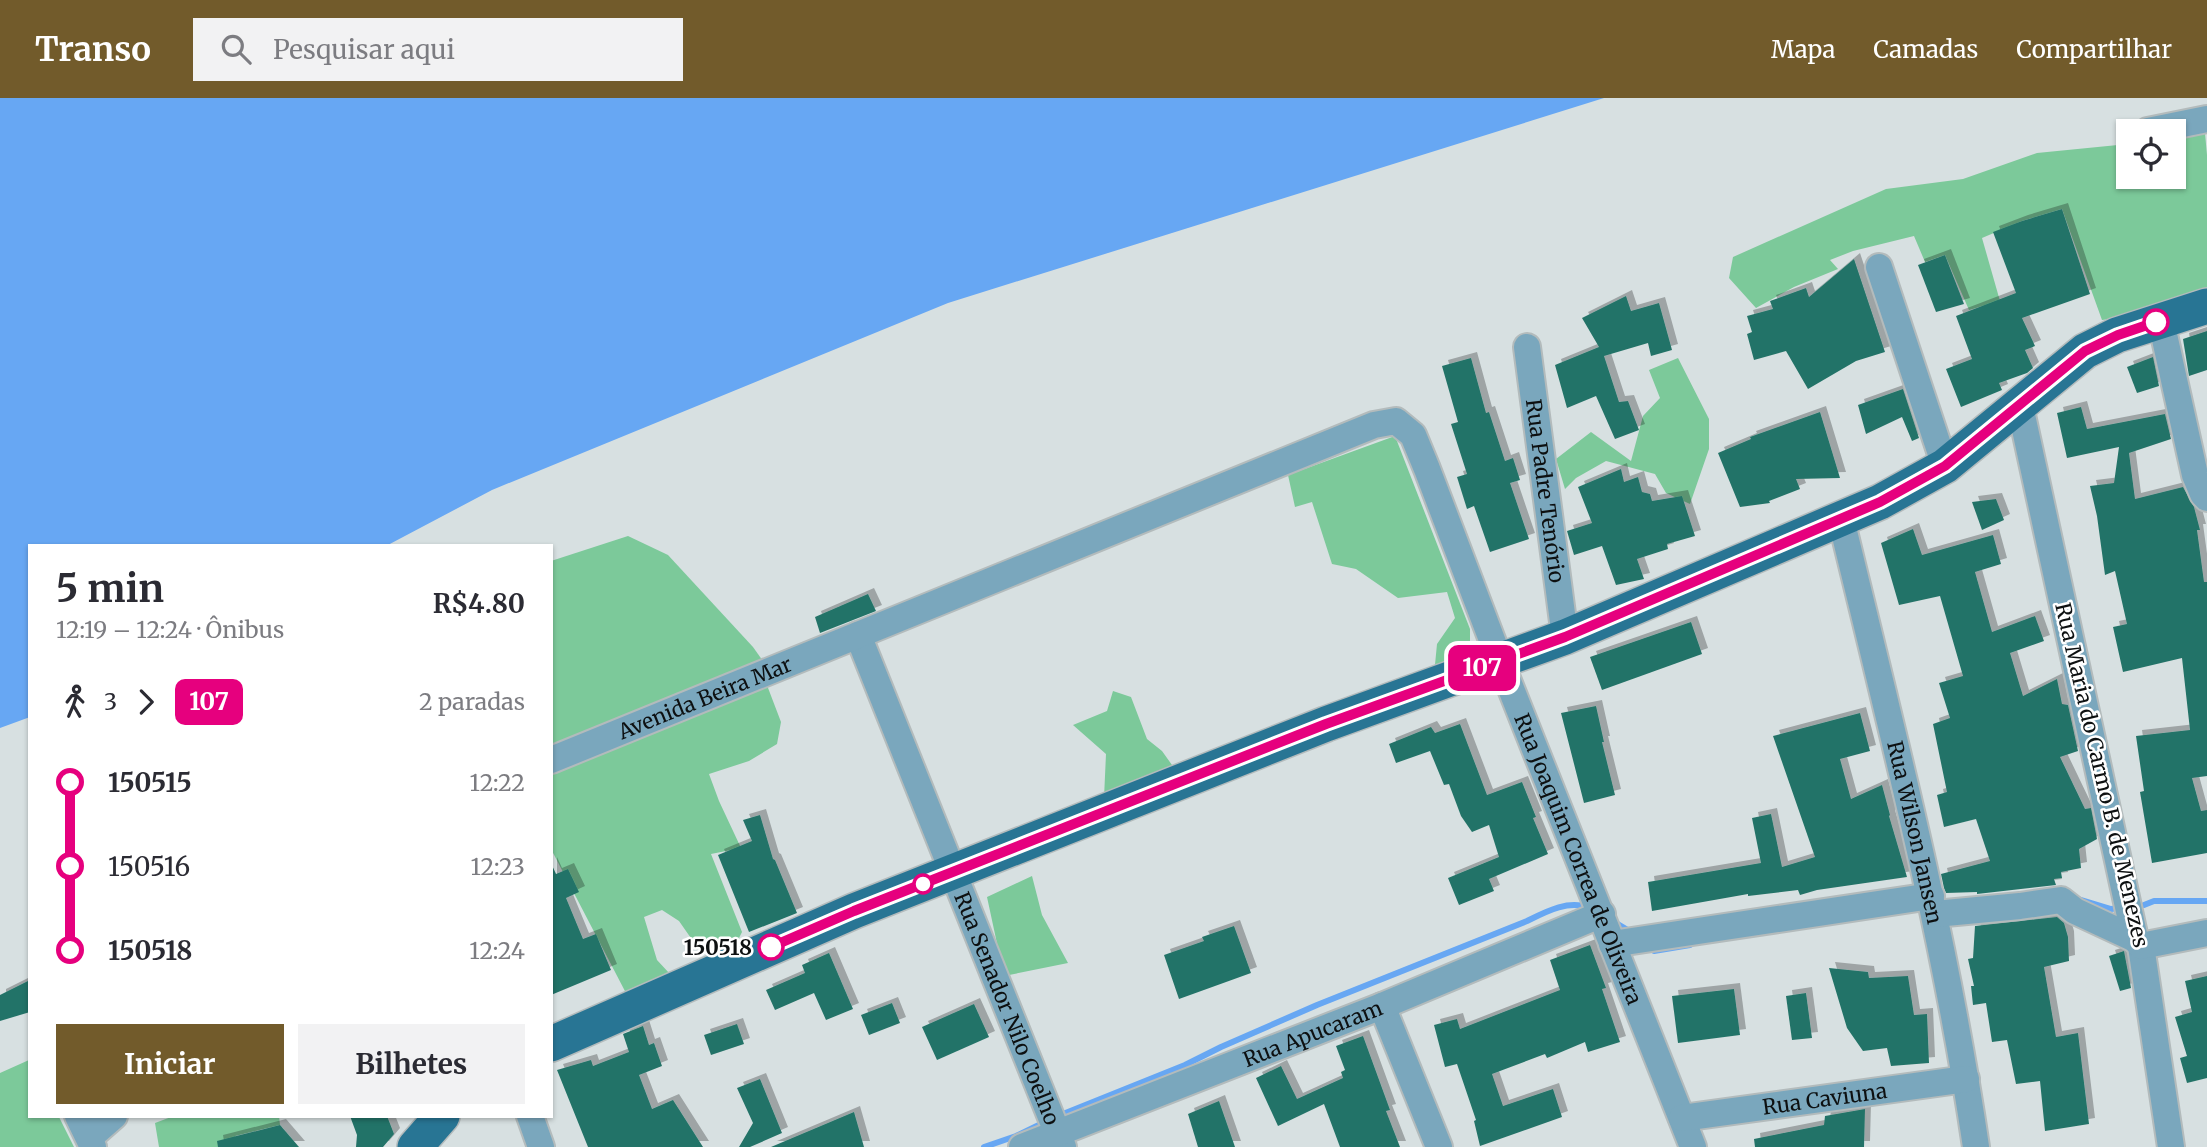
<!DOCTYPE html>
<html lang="pt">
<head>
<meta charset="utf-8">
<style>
	body { margin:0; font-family:Merriweather,serif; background:#f2f2f3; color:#2b2b33; height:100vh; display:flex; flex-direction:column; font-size:26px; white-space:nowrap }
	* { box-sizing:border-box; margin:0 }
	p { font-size:23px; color:#7c7c81 }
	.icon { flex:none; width:38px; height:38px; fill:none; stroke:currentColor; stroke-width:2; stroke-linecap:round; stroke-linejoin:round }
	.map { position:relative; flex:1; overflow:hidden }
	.sheet { position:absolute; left:28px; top:446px; width:525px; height:574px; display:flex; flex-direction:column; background:#fff; border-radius:0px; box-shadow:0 2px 5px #0004 }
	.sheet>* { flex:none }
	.badge { padding:0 14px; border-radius:10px; font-size:24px; line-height:46px }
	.tools { position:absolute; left:2116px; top:21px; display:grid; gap:14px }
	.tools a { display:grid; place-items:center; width:70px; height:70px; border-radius:0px; background:#fff; box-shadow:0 2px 5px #0004; font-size:35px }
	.map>.badge { position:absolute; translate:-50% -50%; box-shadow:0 0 0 4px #fff }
	.legs { display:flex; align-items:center; gap:10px; height:77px; padding:0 28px; font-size:23px }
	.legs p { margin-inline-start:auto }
	.head { display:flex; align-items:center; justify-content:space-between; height:119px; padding:0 28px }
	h1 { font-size:38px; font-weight:700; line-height:52px }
	.primary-button { display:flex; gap:14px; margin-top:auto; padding:14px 28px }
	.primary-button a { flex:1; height:80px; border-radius:0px; background:#725b2b; color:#fff; font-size:28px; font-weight:700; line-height:80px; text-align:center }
	.primary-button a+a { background:#f2f2f3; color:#2b2b33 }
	ul { padding:0 28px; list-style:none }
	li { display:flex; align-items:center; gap:24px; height:84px; font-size:26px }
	li i { display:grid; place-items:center; width:10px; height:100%; margin:0 9px; background:currentColor }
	li i::after { content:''; width:18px; height:18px; margin:-9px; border:5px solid; border-radius:50%; background:#fff }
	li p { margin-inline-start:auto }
	li:first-child i { background:linear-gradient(#0000 50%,currentColor 0) }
	li:last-child i { background:linear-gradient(currentColor 50%,#0000 0) }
	header { display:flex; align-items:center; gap:42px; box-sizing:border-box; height:98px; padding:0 35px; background:#725b2b; color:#fff }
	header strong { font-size:33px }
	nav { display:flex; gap:38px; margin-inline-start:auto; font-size:24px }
	.search { width:490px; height:63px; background:#f2f2f3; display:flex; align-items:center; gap:18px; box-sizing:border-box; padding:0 24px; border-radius:0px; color:#7c7c81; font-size:26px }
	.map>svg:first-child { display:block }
	.green { fill:#7cc99a }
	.water { fill:#67a7f3 }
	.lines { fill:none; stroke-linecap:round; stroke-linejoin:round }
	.stream { stroke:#67a7f3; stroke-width:6 }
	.building { fill:#247367; filter:url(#shadow) }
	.minor-casing { stroke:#b3bbbc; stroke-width:30 }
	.major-casing { stroke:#b3bbbc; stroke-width:38 }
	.minor { stroke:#7aa7bd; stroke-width:26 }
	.major { stroke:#287594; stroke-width:35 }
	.line-1-casing { stroke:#fff; stroke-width:16 }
	.line-1 { stroke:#e6007e; stroke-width:10 }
	.stop-1-dot { fill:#fff; stroke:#e6007e; stroke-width:3.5 }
	.labels { text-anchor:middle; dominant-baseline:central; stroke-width:5; stroke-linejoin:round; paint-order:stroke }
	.street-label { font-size:21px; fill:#0d1011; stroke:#fff }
	.stop-label { font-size:21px; font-weight:bold; fill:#0d1011; stroke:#fff; text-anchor:end }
</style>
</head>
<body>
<header>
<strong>Transo</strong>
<div class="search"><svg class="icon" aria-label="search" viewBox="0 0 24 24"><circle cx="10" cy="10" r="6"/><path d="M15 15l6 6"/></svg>Pesquisar aqui</div>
<nav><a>Mapa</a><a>Camadas</a><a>Compartilhar</a></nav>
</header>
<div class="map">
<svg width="2207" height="1049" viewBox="0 0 2207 1049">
	<defs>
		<filter id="shadow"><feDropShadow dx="6" dy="-6" stdDeviation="0" flood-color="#0004"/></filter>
	</defs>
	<rect width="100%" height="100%" fill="#d7e0e1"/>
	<g class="green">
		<polygon points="2205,35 2207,57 2207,200 2166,214 2102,222 2062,111 2022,123 1982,140 2000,203 1969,212 1945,157 1925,164 1914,138 1853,153 1830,162 1838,171 1794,189 1756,210 1729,180 1733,159 1886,91 1963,81 2037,55 2128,46 2128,79 2174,79 2174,39"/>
		<polygon points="1678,260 1709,321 1709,351 1690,406 1666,395 1655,376 1606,363 1576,380 1565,391 1556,361 1591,334 1631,363 1643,318 1660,300 1649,272"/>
		<polygon points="1395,338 1470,531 1470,560 1434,577 1437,546 1455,520 1447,494 1398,500 1356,471 1332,466 1312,404 1295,409 1288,377"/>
		<polygon points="628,438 668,457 753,549 770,573 551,652 551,463"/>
		<polygon points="765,582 781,624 777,646 749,663 709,676 719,703 741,750 711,756 742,834 734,850 702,856 679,823 662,812 644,819 657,862 670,876 627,897 551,751 551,671"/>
		<polygon points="1113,593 1131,599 1147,641 1162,653 1172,667 1164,679 1104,700 1106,656 1073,627 1107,613"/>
		<polygon points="1032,778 1042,817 1068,865 1004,878 987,799"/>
		<polygon points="29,962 30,1018 59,1019 74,1049 0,1049 0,975"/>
		<polygon points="279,1018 280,1027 235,1038 237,1049 159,1049 155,1025 171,1019"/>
	</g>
	<polygon class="water" points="0,0 1604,0 948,205 492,392 386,448 30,448 30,619 0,630"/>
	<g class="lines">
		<g class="stream">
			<polyline points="2078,801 2111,811 2120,810"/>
			<polyline points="2144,807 2154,803 2207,803"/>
			<polyline points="1611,822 1631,834"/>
			<polyline points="1648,848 1654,853 1690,847"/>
			<path d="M1058 1018 1185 967 1221 949 1317 907 1527 823C1545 814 1569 801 1589 810"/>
			<polyline points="984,1049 1016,1038 1045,1024"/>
		</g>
	</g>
	<g class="building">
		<polygon points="2062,111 2090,196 2022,220 2035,248 2025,252 2033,270 2027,275 1999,285 2002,292 1961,309 1946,271 1972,261 1956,218 2016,195 1993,134 2022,123"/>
		<polygon points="1945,157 1964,206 1936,214 1918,167"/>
		<polygon points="1854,161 1885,254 1856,263 1808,291 1786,253 1754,262 1747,236 1752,234 1747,218 1773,211 1770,203 1806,190 1809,199"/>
		<polygon points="1626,198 1631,213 1659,205 1672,252 1651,258 1648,245 1604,258 1619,304 1628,303 1639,332 1615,341 1596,298 1567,310 1555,267 1599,249 1582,220"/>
		<polygon points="2207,233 2207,272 2189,278 2183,241"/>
		<polygon points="2153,259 2159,288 2137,295 2127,269"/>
		<polygon points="1471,260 1486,315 1489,314 1505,363 1513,360 1520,382 1510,385 1529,441 1490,454 1474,408 1467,411 1457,379 1467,376 1451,326 1458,324 1442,268"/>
		<polygon points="1903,291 1919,340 1912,343 1902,319 1866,336 1858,307"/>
		<polygon points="2081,309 2087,331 2165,316 2171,341 2129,355 2135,401 2183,389 2194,409 2200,432 2197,432 2204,484 2207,484 2207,678 2192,680 2201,713 2207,712 2207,755 2152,765 2140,694 2144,693 2136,638 2190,632 2182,560 2123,574 2113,529 2127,526 2115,473 2105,477 2097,418 2090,388 2114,385 2119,349 2067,360 2057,315"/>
		<polygon points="1820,314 1840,380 1796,381 1800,391 1769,403 1770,405 1740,409 1718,355 1751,341 1750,339"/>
		<polygon points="1621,371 1624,384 1638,379 1642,394 1650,396 1652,403 1682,398 1695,438 1667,446 1668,451 1637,461 1644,481 1616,487 1602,448 1574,457 1567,433 1592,425 1578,389"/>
		<polygon points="1996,401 2004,422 1982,432 1972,404"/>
		<polygon points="1913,431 1922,457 1993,437 2001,466 1975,474 1992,534 2035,518 2044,543 2010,555 2023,598 2057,581 2062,606 2068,607 2078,653 2060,659 2085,711 2091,710 2097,741 2079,751 2081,770 2061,774 2062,780 2054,781 2056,787 1977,796 1977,794 1946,795 1944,790 1941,776 1990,763 1976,721 1944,729 1937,697 1947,694 1933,626 1950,620 1939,585 1963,578 1940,498 1899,507 1881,445"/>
		<polygon points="868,496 876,513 820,535 815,519"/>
		<polygon points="1691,524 1702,556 1602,592 1590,559"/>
		<polygon points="1596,608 1604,644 1602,644 1615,697 1584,705 1561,615"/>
		<polygon points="1860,615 1870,653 1840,661 1851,701 1882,687 1890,717 1889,718 1907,779 1817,792 1800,797 1798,792 1748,798 1748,796 1652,813 1648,784 1761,765 1752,720 1771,716 1782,769 1815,759 1773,638"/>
		<polygon points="1460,626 1487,697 1522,684 1536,719 1533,720 1548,756 1489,781 1494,793 1459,807 1448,780 1499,759 1489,727 1472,734 1461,718 1449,686 1444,687 1430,653 1396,665 1389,646 1431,629 1435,635"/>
		<polygon points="760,717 773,761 775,762 797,815 749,834 718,757 752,743 743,722"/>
		<polygon points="551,765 556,776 568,771 579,794 566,800 583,841 596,836 611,872 551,897"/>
		<polygon points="2057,819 2064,825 2068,839 2069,863 2044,869 2056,939 2078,935 2089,1026 2045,1033 2040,983 2016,986 2007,942 1992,944 1986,905 1973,907 1971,888 1974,888 1968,861 1973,860 1975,828"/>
		<polygon points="1234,828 1251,875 1179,901 1164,857 1204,843 1202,839"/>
		<polygon points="1590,847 1606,890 1602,891 1620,944 1588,954 1585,944 1547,960 1545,956 1492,976 1503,1008 1553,991 1562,1019 1480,1048 1474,1023 1476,1022 1457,966 1445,969 1434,927 1457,921 1460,931 1560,892 1550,862"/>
		<polygon points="2124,853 2131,890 2120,893 2109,858"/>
		<polygon points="829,855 853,911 826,922 814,895 775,912 766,892 805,875 802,867"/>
		<polygon points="1829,870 1868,874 1869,880 1908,878 1914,917 1927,916 1929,965 1891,968 1887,950 1863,953 1847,930"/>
		<polygon points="2207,878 2207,980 2187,985 2180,960 2187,958 2175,919 2192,914 2185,883"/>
		<polygon points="30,882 30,914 0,923 0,897"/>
		<polygon points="1734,891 1740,937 1678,945 1672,898"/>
		<polygon points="1806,895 1812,940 1792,942 1786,898"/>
		<polygon points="892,905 900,925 869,937 861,917"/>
		<polygon points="974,906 989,939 937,962 922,929"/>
		<polygon points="737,926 744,946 711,957 704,937"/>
		<polygon points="643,928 649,947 654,945 662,968 639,977 652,1011 673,1002 703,1049 588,1049 557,972 591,962 593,968 629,954 623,936"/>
		<polygon points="1363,938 1390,1012 1386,1013 1400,1049 1340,1049 1324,1006 1278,1028 1256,980 1281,968 1297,1001 1343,980 1341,974 1345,972 1336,948"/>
		<polygon points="760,981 782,1035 750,1049 739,1049 753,1025 737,990"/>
		<polygon points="1219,1003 1235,1049 1198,1049 1188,1016"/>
		<polygon points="1865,1011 1864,1049 1755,1049 1754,1041 1824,1027 1825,1018"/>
		<polygon points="854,1014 864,1049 771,1049"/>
		<polygon points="350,1018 387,1018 394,1036 383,1049 356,1049 357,1037"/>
		<polygon points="280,1027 299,1049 218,1049 217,1043"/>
	</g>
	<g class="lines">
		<g class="minor-casing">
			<g id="minor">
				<polyline points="2148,33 2207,21"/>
				<polyline points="1879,169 1945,368"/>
				<polyline points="2161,223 2195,377 2203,396 2207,400"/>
				<path id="s1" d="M1527 249 1565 539"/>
				<polyline points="2020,308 2135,841 2141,848 2171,1049"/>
				<path id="s2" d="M1841 421C1891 629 1945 837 1976 1049"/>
				<path id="s3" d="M858 537 1063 1049"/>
				<path id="s4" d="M551 662 1374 327 1396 323 1413 337 1427 371 1500 563 1693 1049"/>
				<polyline points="1935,816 2020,808 2061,802 2075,813 2135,841"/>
				<polyline points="1612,846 1931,798"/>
				<polyline points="2141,848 2207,835"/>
				<polyline points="1382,908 1439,1049"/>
				<polyline points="78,1018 93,1049"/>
				<polyline points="530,1018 541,1049"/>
				<path id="s5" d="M1682 1020 1966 981"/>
				<polyline points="90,1039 114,1018"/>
				<path id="s6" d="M1022 1049 1382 908 1602 816"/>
			</g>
		</g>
		<g class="major-casing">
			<g id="major">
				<polyline points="551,946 854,813 1326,626 1565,539 1880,404 1945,368 2085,253 2117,237 2207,208"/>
				<polyline points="415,1049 442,1018"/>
			</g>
		</g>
		<use href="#minor" class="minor"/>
		<use href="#major" class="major"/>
	</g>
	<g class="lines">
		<g class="line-1-casing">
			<polyline id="line-1" points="771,849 854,813 1326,626 1565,539 1880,404 1945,368 2085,253 2118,237 2156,224"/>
		</g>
		<use href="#line-1" class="line-1"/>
	</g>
	<g class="stop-1-dot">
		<circle cx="2156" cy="224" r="12"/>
		<circle cx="923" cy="786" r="9"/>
		<circle cx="771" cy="849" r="12"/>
	</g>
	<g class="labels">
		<g class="street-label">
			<text stroke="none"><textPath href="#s1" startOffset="145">Rua Padre Tenório</textPath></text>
			<text stroke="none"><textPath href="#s4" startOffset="166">Avenida Beira Mar</textPath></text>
			<text transform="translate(2102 677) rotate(77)">Rua Maria do Carmo B. de Menezes</text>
			<text stroke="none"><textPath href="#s2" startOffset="322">Rua Wilson Jansen</textPath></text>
			<text stroke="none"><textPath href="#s4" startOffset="1388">Rua Joaquim Correa de Oliveira</textPath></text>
			<text stroke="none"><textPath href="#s3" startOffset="402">Rua Senador Nilo Coelho</textPath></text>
			<text stroke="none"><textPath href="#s6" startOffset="312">Rua Apucaram</textPath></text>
			<text stroke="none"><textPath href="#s5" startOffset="144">Rua Caviuna</textPath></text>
		</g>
		<g class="stop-label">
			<text x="752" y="849">150518</text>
		</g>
	</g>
</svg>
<div class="tools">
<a><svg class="icon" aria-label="locate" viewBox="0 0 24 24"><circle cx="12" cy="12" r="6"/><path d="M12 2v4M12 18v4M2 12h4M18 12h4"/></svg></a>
</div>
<b class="badge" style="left:1482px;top:570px;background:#e6007e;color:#fff">107</b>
<section class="sheet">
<div class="head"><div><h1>5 min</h1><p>12:19 – 12:24 · Ônibus</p></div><b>R$4.80</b></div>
<div class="legs"><svg class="icon" aria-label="walk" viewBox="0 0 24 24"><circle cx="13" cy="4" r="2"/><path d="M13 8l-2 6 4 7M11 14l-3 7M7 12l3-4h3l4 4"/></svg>3<svg class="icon" aria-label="forward" viewBox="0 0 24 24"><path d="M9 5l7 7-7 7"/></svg><b class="badge" style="background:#e6007e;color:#fff">107</b><p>2 paradas</p></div>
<ul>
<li><i style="color:#e6007e"></i><b>150515</b><p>12:22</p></li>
<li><i style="color:#e6007e"></i><span>150516</span><p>12:23</p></li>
<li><i style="color:#e6007e"></i><b>150518</b><p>12:24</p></li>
</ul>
<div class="primary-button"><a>Iniciar</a><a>Bilhetes</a></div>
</section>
</div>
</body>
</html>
